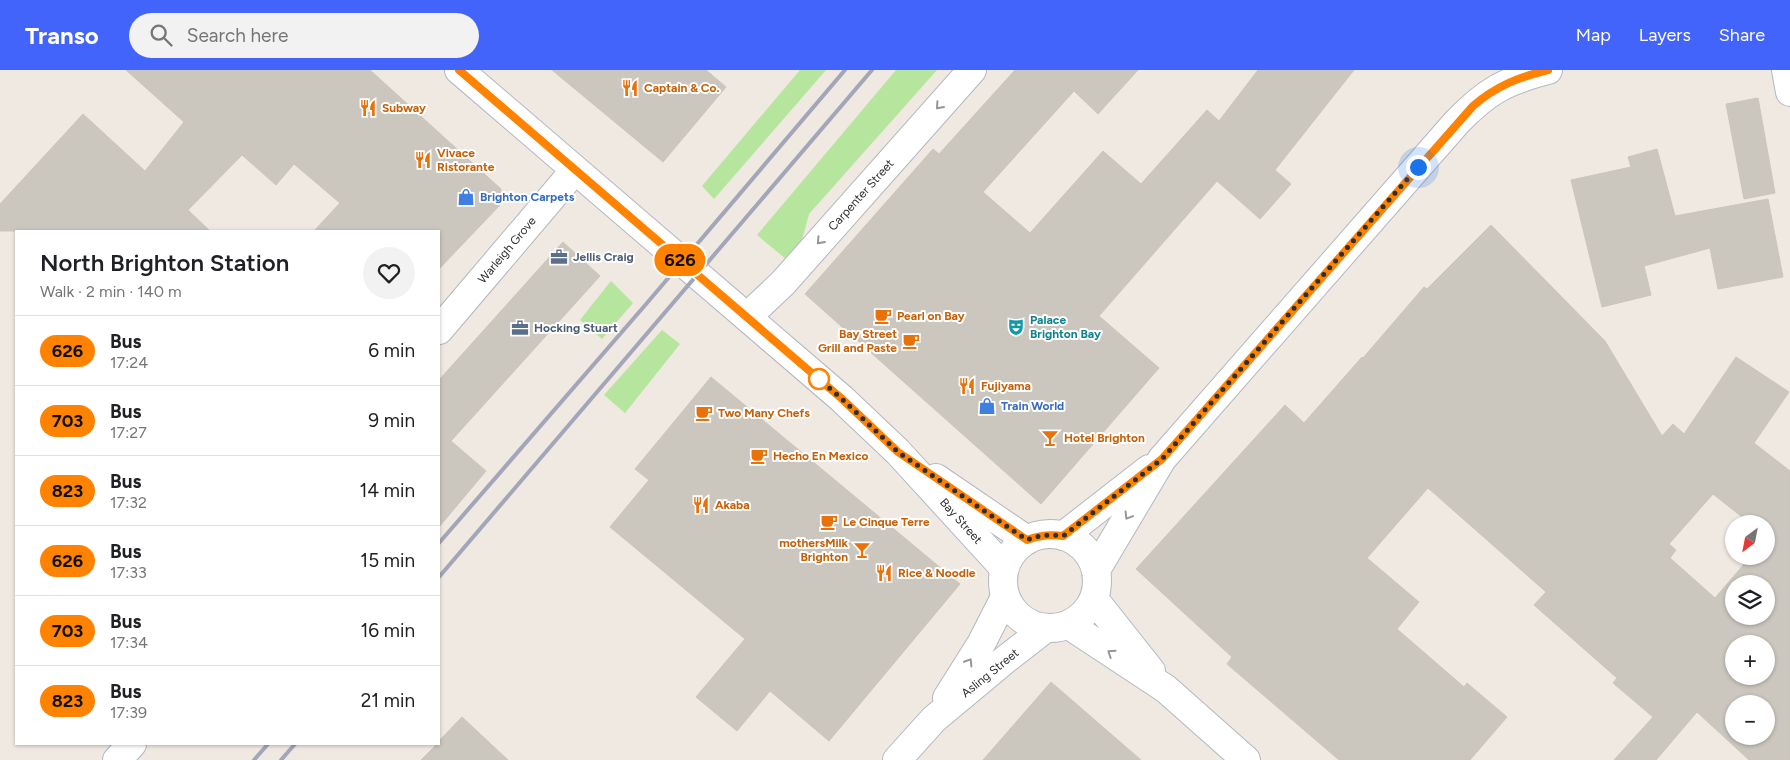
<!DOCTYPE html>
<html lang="en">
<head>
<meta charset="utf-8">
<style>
	body { margin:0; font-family:Figtree,sans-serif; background:#f2f2f2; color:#202124; height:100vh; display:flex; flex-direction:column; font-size:19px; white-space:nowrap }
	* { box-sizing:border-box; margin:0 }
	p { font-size:16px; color:#757577 }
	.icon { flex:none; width:28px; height:28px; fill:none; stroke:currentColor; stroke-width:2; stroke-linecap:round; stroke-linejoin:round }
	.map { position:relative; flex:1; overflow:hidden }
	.drawer { position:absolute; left:15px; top:160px; width:425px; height:515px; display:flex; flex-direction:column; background:#fff; border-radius:0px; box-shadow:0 1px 4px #0004 }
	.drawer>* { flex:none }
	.badge { padding:0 10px; border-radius:16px; font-size:18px; line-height:32px }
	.needle { width:32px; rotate:212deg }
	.fabs { position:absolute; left:1725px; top:445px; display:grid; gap:10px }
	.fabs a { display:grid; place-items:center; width:50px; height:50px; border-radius:50%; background:#fff; box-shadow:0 1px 4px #0004; font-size:25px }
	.you { position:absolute; width:25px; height:25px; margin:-12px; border:4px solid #fff; border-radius:50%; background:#1a73e8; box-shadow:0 0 0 8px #1a73e833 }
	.map>.badge { position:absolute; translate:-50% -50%; box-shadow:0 0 0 2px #fff }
	.round { display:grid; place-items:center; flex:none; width:52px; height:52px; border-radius:26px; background:#f2f2f2 }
	.overview { display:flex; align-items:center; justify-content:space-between; height:85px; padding:0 25px }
	h1 { font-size:24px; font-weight:600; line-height:38px }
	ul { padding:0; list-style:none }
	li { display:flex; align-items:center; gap:15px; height:70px; padding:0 25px; border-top:1px solid #e0e0e0 }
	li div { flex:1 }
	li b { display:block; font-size:19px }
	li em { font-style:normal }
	li .badge { min-width:55px; font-weight:700; text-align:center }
	header { display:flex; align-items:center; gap:30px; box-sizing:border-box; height:70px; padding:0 25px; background:#4264fb; color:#fff }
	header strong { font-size:24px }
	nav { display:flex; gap:28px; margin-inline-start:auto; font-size:18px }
	.search { width:350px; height:45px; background:#f2f2f2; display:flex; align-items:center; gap:12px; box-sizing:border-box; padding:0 18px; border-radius:28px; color:#757577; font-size:19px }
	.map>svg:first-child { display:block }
	.green { fill:#b6e59e }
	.building { fill:#cbc7bf; stroke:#cbc5ba; fill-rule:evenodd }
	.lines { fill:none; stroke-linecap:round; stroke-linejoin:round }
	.street-casing { stroke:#b4b7c1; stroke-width:30 }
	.secondary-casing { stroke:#b4b7c1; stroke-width:30 }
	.street { stroke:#fff; stroke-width:28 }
	.secondary { stroke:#fff; stroke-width:28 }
	.rail { stroke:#a3a6b8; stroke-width:4 }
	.oneway { stroke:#969696 }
	.line-casing { stroke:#fff; stroke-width:11 }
	.line { stroke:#ff8200; stroke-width:8 }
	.walk { stroke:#2e2e2e; stroke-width:5; stroke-dasharray:0 9 }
	.stop-dot { fill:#fff; stroke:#ff8200; stroke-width:2.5 }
	.labels { text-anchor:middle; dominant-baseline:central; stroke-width:4; stroke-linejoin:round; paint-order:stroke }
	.food-label { font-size:12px; font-weight:bold; fill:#c56008; stroke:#fff; text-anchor:start }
	.street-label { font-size:12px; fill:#2e2e2e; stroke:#fff }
	.shop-label { font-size:12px; font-weight:bold; fill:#366cbe; stroke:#fff; text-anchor:start }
	.service-label { font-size:12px; font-weight:bold; fill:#4e5e75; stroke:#fff; text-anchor:start }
	.culture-label { font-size:12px; font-weight:bold; fill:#0d838f; stroke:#fff; text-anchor:start }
</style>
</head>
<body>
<header>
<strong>Transo</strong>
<div class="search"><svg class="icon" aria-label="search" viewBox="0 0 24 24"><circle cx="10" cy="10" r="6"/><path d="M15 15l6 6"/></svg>Search here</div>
<nav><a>Map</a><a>Layers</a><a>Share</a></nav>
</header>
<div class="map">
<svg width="1790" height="690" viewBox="0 0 1790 690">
	<rect width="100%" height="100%" fill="#efe9e1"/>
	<g class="green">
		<polygon points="800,0 826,0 714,129 702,116"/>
		<polygon points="896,0 937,0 809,144 801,174 787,190 757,165"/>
		<polygon points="611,211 633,233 602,269 580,250"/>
		<polygon points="662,260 680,274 625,343 604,325"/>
	</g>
	<g class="building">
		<polygon points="126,0 370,0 501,119 500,135 439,199 439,161 314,161 340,133 294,94 276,115 242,85 188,140 210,161 0,161 0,134 83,44 145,101 184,52"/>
		<polygon points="552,0 706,0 726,17 663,92"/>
		<polygon points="1015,0 1138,0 1098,44 1074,21 983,122 1030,163 1103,81 1141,114 1207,40 1219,51 1258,0 1354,0 1275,100 1291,114 1260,149 1217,111 1099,246 1159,298 1041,434 805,224 933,79 939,84"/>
		<polygon points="1758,28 1775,123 1744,129 1726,34"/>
		<polygon points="1657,79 1675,146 1768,129 1783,207 1718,219 1710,178 1644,196 1651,225 1602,237 1571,110 1631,97 1628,87"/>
		<path d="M1491 155 1605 271 1662 366 1673 354 1684 364 1736 287 1789 322 1754 373 1790 401V690H1749L1697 642 1656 690H1614L1653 647 1613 613 1617 608 1534 535 1546 522 1428 418 1367 488 1419 532 1397 559 1464 617 1467 613 1507 647 1470 690H1339L1227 594 1232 587 1136 499 1285 335 1304 353 1362 287 1363 288 1424 217 1427 219ZM1713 424 1751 454H1766V466L1768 467 1766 469V486H1751L1715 528 1670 488 1676 480 1669 474ZM1734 514H1766V546H1734ZM1734 574H1766V606H1734ZM1734 634H1766V666H1734Z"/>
		<polygon points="563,172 600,206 451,371 486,401 439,457 439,310"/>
		<polygon points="711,307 960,514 829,671 770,621 737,661 696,627 745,569 610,457 649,410 635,399"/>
		<polygon points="1051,612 1141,690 983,690"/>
		<polygon points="462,647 508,690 421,690 437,674 439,674 439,671"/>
	</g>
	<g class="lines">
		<g class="street-casing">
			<g id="street">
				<polyline points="747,247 783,213 972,0"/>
				<polyline points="439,260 575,100"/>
				<polyline points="117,690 132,674"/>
			</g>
		</g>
		<g class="secondary-casing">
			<g id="secondary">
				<polyline points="459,0 841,328 898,382 1004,498"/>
				<polyline points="1786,0 1790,22"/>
				<polyline points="936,408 1027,470"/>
				<circle cx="1050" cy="511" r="47"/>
				<polyline points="1063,466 1149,399"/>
				<path d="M1096 500 1162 389 1457 52C1487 21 1505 11 1548 0"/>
				<polyline points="1094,529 1151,601"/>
				<polyline points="1069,555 1166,619 1246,690"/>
				<polyline points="947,628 981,574 1005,527"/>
				<polyline points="897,690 934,649 1006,589 1046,558"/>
			</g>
		</g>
		<use href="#street" class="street"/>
		<use href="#secondary" class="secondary"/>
		<g class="rail">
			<polyline points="439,473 647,233 845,0"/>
			<polyline points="439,507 872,0"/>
			<polyline points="254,690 268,674"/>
			<polyline points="281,690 295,674"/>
		</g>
	</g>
	<defs><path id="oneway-chevron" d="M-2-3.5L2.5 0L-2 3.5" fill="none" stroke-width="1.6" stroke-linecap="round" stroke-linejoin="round" transform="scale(1.25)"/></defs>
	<g class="oneway">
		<use href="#oneway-chevron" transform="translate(939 36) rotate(132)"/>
		<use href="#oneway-chevron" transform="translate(820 171) rotate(132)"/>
		<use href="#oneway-chevron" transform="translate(1128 446) rotate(121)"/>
		<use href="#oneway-chevron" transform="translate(1111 583) rotate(-146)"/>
		<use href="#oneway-chevron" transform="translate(969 592) rotate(-58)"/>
	</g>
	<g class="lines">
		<g class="line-casing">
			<path id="line" d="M459 0 841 328 898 382 1027 470C1040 465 1050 464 1063 466L1162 389 1473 36C1496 16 1519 7 1548 0"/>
		</g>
		<use href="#line" class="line"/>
		<path class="walk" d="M819 309 814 305 841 328 898 382 1027 470C1040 465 1050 464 1063 466L1162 389 1418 97"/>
	</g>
	<defs>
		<g id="restaurant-bare" transform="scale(1.35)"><path d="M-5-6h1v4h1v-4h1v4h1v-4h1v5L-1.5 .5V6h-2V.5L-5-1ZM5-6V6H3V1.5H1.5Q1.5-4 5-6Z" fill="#e8710a" stroke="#fff" stroke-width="2.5" paint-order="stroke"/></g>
		<g id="shop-bare" transform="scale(1.35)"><path d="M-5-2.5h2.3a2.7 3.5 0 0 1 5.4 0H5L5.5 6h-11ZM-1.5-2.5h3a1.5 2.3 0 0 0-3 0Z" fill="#3f7fe0" stroke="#fff" stroke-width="2.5" paint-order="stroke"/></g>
		<g id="office-bare" transform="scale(1.35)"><path d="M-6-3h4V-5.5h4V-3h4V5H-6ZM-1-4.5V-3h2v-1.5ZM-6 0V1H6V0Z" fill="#5c6f8a" stroke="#fff" stroke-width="2.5" paint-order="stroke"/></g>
		<g id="cafe-bare" transform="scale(1.35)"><path d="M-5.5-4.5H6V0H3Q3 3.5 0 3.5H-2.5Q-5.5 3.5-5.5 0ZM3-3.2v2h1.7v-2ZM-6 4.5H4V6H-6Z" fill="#e8710a" stroke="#fff" stroke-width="2.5" paint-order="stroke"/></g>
		<g id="theatre-bare" transform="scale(1.35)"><path d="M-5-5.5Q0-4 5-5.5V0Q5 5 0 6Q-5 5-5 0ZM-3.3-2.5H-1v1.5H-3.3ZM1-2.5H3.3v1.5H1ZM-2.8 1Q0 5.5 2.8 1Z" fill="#0f9aa8" stroke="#fff" stroke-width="2.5" paint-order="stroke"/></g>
		<g id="bar-bare" transform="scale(1.35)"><path d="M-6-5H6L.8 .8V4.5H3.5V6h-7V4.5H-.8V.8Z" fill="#e8710a" stroke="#fff" stroke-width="2.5" paint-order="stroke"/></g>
	</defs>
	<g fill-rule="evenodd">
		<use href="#restaurant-bare" x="630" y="18"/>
		<use href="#restaurant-bare" x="368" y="38"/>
		<use href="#restaurant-bare" x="423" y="90"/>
		<use href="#shop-bare" x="466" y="127"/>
		<use href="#office-bare" x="559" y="187"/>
		<use href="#cafe-bare" x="883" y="246"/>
		<use href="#theatre-bare" x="1016" y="257"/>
		<use href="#office-bare" x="520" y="258"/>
		<use href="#cafe-bare" x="911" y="271"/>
		<use href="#restaurant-bare" x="967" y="316"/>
		<use href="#shop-bare" x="987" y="336"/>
		<use href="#cafe-bare" x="704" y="343"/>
		<use href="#bar-bare" x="1050" y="368"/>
		<use href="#cafe-bare" x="759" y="386"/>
		<use href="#restaurant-bare" x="701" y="435"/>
		<use href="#cafe-bare" x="829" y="452"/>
		<use href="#bar-bare" x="862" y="480"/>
		<use href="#restaurant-bare" x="884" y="503"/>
	</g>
	<circle class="stop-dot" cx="819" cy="309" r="10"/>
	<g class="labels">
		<g class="food-label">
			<text x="644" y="18">Captain &amp; Co.</text>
			<text x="382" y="38">Subway</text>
			<text x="437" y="83">Vivace<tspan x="437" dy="14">Ristorante</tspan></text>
			<text x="897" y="246">Pearl on Bay</text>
			<text x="897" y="264" text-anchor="end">Bay Street<tspan x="897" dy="14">Grill and Paste</tspan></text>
			<text x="981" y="316">Fujiyama</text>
			<text x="718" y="343">Two Many Chefs</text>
			<text x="1064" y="368">Hotel Brighton</text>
			<text x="773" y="386">Hecho En Mexico</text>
			<text x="715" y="435">Akaba</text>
			<text x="843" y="452">Le Cinque Terre</text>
			<text x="848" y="473" text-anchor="end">mothersMilk<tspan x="848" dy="14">Brighton</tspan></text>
			<text x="898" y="503">Rice &amp; Noodle</text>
		</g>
		<g class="street-label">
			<text transform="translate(861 125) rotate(-48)">Carpenter Street</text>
			<text transform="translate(507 180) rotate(-50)">Warleigh Grove</text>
			<text transform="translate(961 451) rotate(48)">Bay Street</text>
			<text transform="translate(990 603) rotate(-39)">Asling Street</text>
		</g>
		<g class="shop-label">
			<text x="480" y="127">Brighton Carpets</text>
			<text x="1001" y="336">Train World</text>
		</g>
		<g class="service-label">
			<text x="573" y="187">Jellis Craig</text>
			<text x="534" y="258">Hocking Stuart</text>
		</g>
		<g class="culture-label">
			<text x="1030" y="250">Palace<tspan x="1030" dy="14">Brighton Bay</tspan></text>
		</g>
	</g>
</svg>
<div class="fabs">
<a><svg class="needle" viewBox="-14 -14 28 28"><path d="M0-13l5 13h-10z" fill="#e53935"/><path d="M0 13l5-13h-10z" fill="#757577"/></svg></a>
<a><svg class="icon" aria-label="layers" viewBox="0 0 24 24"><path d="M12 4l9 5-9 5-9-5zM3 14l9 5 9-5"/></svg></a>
<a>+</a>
<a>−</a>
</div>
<div class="you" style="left:1418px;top:97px"></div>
<b class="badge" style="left:680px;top:190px;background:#ff8200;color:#111">626</b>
<section class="drawer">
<div class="overview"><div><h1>North Brighton Station</h1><p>Walk · 2 min · 140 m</p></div><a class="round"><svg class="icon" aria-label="heart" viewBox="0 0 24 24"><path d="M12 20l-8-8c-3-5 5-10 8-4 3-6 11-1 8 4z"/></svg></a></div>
<ul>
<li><span class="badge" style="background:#ff8200;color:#111">626</span><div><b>Bus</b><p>17:24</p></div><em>6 min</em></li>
<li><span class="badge" style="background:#ff8200;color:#111">703</span><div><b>Bus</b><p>17:27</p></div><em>9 min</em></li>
<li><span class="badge" style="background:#ff8200;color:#111">823</span><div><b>Bus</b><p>17:32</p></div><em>14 min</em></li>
<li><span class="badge" style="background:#ff8200;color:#111">626</span><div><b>Bus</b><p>17:33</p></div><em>15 min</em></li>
<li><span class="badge" style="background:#ff8200;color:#111">703</span><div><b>Bus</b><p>17:34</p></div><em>16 min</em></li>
<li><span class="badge" style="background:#ff8200;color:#111">823</span><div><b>Bus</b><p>17:39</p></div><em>21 min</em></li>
</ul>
</section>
</div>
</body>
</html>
